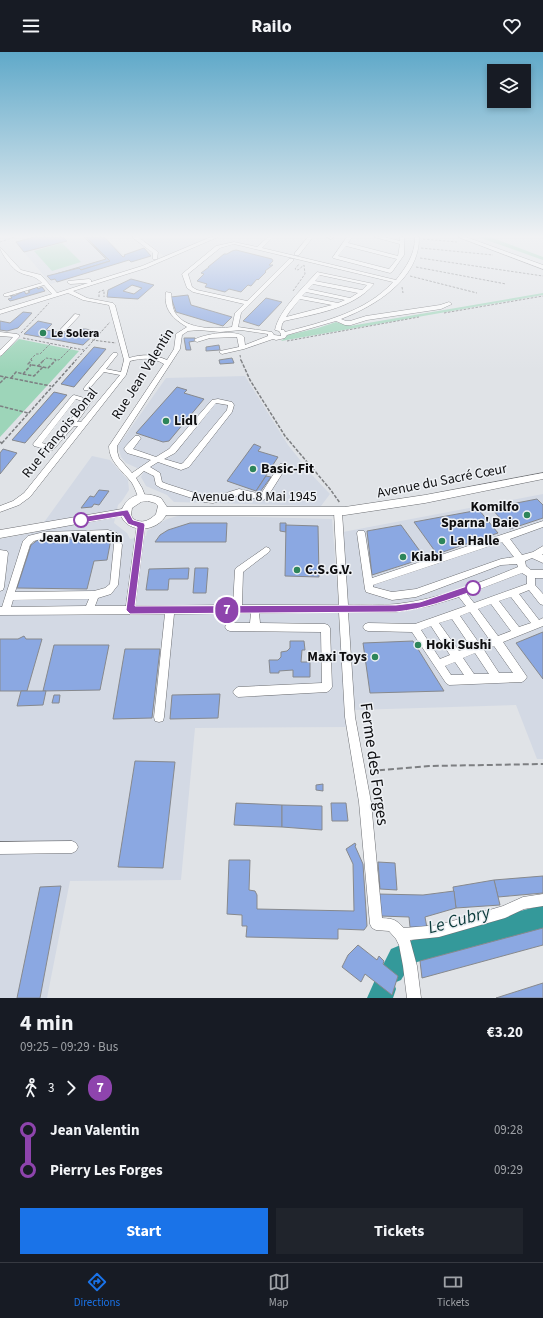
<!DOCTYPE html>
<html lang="en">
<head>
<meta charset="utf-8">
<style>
	body { margin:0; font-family:"Source Sans 3",sans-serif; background:#20242c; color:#f1f3f6; height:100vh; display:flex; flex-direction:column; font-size:15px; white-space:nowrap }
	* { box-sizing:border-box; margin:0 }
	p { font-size:13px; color:#9ea1a6 }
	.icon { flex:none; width:22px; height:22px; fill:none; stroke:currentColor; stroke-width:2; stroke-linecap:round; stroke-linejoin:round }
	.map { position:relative; height:946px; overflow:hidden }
	.panel { display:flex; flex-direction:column; background:#171b24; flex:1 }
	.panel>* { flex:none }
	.badge { padding:0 8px; border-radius:13px; font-size:14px; line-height:26px }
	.buttons { position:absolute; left:487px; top:12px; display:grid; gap:8px }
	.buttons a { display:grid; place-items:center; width:44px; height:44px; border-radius:0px; background:#171b24; box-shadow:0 2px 6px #0003; font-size:20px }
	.map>.badge { position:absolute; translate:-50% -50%; box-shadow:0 0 0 2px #fff }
	.legs { display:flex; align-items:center; gap:6px; height:44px; padding:0 20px; font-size:13px }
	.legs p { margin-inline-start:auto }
	.headline { display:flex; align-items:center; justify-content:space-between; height:68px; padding:0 20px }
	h1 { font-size:22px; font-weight:700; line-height:30px }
	.action { display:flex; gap:8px; margin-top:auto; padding:8px 20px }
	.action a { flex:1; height:46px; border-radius:0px; background:#1a73e8; color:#fff; font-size:16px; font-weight:700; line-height:46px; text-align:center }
	.action a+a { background:#20242c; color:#f1f3f6 }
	ul { padding:0 20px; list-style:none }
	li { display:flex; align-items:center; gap:14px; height:40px; font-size:15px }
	li i { display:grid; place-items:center; width:6px; height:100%; margin:0 5px; background:currentColor }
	li i::after { content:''; width:10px; height:10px; margin:-5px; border:3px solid; border-radius:50%; background:#171b24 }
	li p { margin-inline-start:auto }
	li:first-child i { background:linear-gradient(#0000 50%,currentColor 0) }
	li:last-child i { background:linear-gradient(currentColor 50%,#0000 0) }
	header { display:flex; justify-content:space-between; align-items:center; height:52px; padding:0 20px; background:#171b24; font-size:18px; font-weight:700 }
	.tab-bar { display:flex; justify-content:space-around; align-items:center; height:56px; border-top:1px solid #363941; background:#171b24; font-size:11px; color:#9ea1a6 }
	.tab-bar a { display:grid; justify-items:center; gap:2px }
	.tab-bar .on { color:#1a73e8 }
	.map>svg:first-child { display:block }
	.built { fill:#d3d9e4 }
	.green { fill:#9dd5b9 }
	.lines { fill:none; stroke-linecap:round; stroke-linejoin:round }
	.river { fill:#34999a; fill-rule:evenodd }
	.building { fill:#8ba8e2; stroke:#87898d; fill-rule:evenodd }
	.minor-casing { stroke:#6d6f73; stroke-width:1 }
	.major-casing { stroke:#6d6f73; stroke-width:1 }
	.path-far2 { stroke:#7d7f82; stroke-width:1; stroke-dasharray:2.5 1.5; stroke-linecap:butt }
	.path-far1 { stroke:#7d7f82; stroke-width:1.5; stroke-dasharray:3.5 1.5; stroke-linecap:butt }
	.path { stroke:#7d7f82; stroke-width:2; stroke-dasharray:6 3; stroke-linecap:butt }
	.minor { fill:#fff; fill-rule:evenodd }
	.major { fill:#fff; fill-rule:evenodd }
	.line-1 { fill:#8e44ad; stroke:#fff }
	.poi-dot { fill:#2d855a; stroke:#edf0f4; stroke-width:1.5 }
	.stop-1-dot { fill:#fff; stroke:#8e44ad; stroke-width:2 }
	.labels { text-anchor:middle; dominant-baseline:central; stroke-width:3; stroke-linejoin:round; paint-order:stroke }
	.far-poi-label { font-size:12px; font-weight:bold; fill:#0e0e10; stroke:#edf0f4; text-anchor:start }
	.street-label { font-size:14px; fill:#0e0e10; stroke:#edf0f4 }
	.poi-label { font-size:14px; font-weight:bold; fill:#0e0e10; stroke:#edf0f4; text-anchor:start }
	.stop-label { font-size:14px; font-weight:bold; fill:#0e0e10; stroke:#edf0f4 }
	.near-street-label { font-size:17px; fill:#0e0e10; stroke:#edf0f4 }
	.near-water-label { font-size:18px; font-style:italic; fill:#0e3d3d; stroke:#edf0f4 }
</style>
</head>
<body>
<header><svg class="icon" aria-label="menu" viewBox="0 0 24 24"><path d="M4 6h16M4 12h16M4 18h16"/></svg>Railo<svg class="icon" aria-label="heart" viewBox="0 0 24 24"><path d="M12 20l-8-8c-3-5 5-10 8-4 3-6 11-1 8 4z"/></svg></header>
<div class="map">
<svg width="543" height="946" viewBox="0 0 543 946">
	<rect width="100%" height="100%" fill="#e0e3e7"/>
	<g class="built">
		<polygon points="63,185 105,185 123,202 144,196 151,204 131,210 129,208 51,232 24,200 66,189"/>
		<polygon points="142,185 211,185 165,205"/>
		<polygon points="245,324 288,393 313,424 330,442 321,454 174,450 167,443 146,434 141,425 144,419 126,411 121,405 118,394 166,326"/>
		<polygon points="92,404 110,408 128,428 129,438 122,449 118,453 114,471 127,481 130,487 146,484 147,479 167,467 181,463 332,467 348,675 195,676 181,828 70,829 47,946 0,946 0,487 37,480"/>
		<polygon points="543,442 543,707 537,707 516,653 354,658 343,480"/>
	</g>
	<g class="green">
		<polygon points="478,185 490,185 543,205 543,208"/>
		<polygon points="62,191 81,210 52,219 34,199"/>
		<polygon points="543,241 543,243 281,289 288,283 318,276 336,270 350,274"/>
		<polygon points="19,287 79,299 0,385 0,305"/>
	</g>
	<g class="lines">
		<polygon class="river" points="543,853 543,877 417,910 409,915 401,928 394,931 396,937 393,946 367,946 375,928 382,925 380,919 391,897 415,887"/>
	</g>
	<g class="building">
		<polygon points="35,185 63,185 67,189 24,200 16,190"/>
		<polygon points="84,185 110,209 81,218 79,216 56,222 106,207"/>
		<polygon points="86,185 104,185 123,205 125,204 124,203 144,196 151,204 131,210 129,208 57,230 55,227 51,228 47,224 79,216 81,218 110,209"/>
		<polygon points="236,198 272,207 273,209 269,213 273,213 265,219 266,220 258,228 257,227 251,234 248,233 241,240 229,237 225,240 205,235 207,232 197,229 204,222 201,221 209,215 208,215 224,202 227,202 232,199"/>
		<path d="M131 227 154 233 138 247 107 245 108 238ZM132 233 142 236 134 242 123 239Z"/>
		<polygon points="37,235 38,237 42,235 45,239 14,248 10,249 8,247 12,246 10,243 14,244 24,239 26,242 30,240 28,239"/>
		<polygon points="188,243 191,253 232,265 223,274 176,260 171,245"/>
		<polygon points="266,246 282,250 259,274 243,269"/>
		<polygon points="23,260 32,261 18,276 7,279 0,278 0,269 10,271"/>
		<polygon points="38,269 52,272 46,278 64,281 77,283 82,277 86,277 97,280 83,293 24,282"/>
		<polygon points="184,286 195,286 195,289 189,290 191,298 186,298"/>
		<polygon points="219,293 220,298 206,299 206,295"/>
		<polygon points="94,295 106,297 74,335 61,332"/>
		<polygon points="232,306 234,311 220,312 219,308"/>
		<polygon points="177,335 187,338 184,341 204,347 169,389 163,390 136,381"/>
		<polygon points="54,340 67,343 25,391 12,388"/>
		<polygon points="254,392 261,395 258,399 278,405 256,439 227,429"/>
		<polygon points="3,397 17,401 0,422 0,401"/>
		<polygon points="266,424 271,425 260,440 256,439"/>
		<polygon points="99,438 109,439 99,453 94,452 92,455 81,456 90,444 94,445"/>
		<polygon points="537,447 543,453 543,466 510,477 491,456"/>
		<polygon points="479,458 498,481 437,502 414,470"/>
		<polygon points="190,471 227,471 226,490 155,490 160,483 168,478"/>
		<polygon points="280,471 286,471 286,480 280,479"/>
		<polygon points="286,473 318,474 319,525 285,524"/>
		<polygon points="401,473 425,506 372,523 367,479"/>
		<polygon points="39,487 111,487 107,508 94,509 87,537 17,536 31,493"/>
		<polygon points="189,516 188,527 169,527 168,538 146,538 149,517"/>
		<polygon points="195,516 208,516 206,541 193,541"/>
		<polygon points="543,580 543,627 516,591"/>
		<polygon points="24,584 26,587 42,587 27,639 0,639 0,587 18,587"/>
		<polygon points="290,589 304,589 305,598 302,598 301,610 310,610 310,625 293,625 293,618 279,619 279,621 270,621 269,608 278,608 281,605 281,600 287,599 290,596"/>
		<polygon points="413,589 444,639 370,641 363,591"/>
		<polygon points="54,593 109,593 100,638 43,639"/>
		<polygon points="125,597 160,597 152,666 113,667"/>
		<polygon points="21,639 46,639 43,653 17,654"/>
		<polygon points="220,642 218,666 170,667 172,643"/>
		<polygon points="54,643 60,643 59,651 52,651"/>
		<polygon points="135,709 175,710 163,816 118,815"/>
		<polygon points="323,732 323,739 316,738 316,733"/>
		<polygon points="236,751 282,753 282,775 234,773"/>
		<polygon points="331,751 346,751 348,769 332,769"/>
		<polygon points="282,753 322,754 322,778 282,775"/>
		<polygon points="355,791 356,793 355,794 363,812 367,874 364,878 338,877 338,887 246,885 247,874 242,874 242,863 227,862 229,808 250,808 249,838 255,839 257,843 257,857 354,859 353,812 346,797"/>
		<polygon points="378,810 395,811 397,838 380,837"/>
		<polygon points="543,824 543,841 498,845 494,828"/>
		<polygon points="494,828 500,853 456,856 453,835"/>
		<polygon points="61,834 40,946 17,946 40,835"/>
		<polygon points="454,839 456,856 425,865 427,876 410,875 409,865 380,864 378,842 423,843"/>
		<polygon points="543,876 543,893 422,926 420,909"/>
		<polygon points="358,893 377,908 379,904 384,909 383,912 398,924 392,943 365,922 361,930 342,915 348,903"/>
		<polygon points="543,931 543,946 496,946"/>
	</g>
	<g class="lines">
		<g class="minor-casing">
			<g id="minor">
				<polygon points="132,185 138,185 158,200 157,207 153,207 153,201"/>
				<path d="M211 185H218L146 216 73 239 87 246 113 251 115 253 129 306C142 302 154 302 167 308L174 297 176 282 187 275C173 267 163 257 166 240L171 241C172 248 172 257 176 262 187 278 216 277 232 275L235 261 244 252 193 240 187 236 182 222 216 194 234 190 257 195 268 185H273L262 196 396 228C406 215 415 203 415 185H419C420 227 375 254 341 267L346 269H350L366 264 440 253 449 250 452 252 441 257 367 268 351 273H345L336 269 287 283 285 286 276 288 273 287 244 297 222 302 219 300 220 299 239 295 237 285 210 286 197 290 194 288C202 282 237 277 244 285L245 293 268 284V282L241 278 220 280 199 278 188 279 182 283 180 297 117 394V399L119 406 132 421 151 408 127 401 124 397 125 395 135 384H139L141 386 133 397 156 405 169 397 212 348 218 347 232 350 234 353 232 360 189 415 181 418 158 410 150 415 160 421 162 430 167 432 204 444 213 445 239 437 261 442 280 412H286L287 414 266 447 263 448 239 443 213 451 204 450 161 436 156 433 154 424 144 419 136 426 142 436 146 446 142 449 139 448C137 442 135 436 132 431 123 419 109 410 109 394L164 312C153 305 142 306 130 309L126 323 30 445 19 453 0 460V454L13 449 24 441 78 374H74L53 398H50L34 394 33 392 72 344 74 343 91 348 92 349 77 370H81L120 323 104 320 88 338H84V336L113 301H117L118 302 106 317 121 320 124 308 109 253 83 248 68 241 0 262V258L52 242 44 233 8 244H4V242L42 231C34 222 28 225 19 220 13 218 0 200 0 195L21 218 41 223 57 241 88 231 70 232 67 230 68 229 89 227 91 228V230L142 214ZM234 192 393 230C366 260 323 270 285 280L284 278H281L282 272 284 269C314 262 353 257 374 232L317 220C304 235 279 258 275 278L279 279 281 282V284L274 283 272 280 238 275 241 261 293 209V207H289L247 249 197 238 192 235 188 222 220 196ZM320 223 367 233 362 238 315 229ZM313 232 358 241 350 246 308 237ZM306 240 345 248 338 251 302 244ZM300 247 332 253 286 265 290 259ZM76 347 85 350 49 393 42 391ZM216 351 228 353 227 358 183 411 181 412 164 407 175 401Z"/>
				<polygon points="308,185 313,185 299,203 295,203 295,201"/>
				<polygon points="326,185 333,185 333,186 331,187"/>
				<path d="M347 185H352L348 191 398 204 400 192 374 185H384L400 189V185H404V203L392 220 390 221 333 206V205ZM346 194 397 207 389 217 338 204Z"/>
				<polygon points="458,185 466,185 543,213 543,217"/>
				<polygon points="75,262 80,263 65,279 61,279 61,277"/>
				<polygon points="0,280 17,282 20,284 2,303 0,304 0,298 13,285 0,284"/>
				<path d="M338 457 342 460 348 553C364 552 381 554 397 552 440 547 479 531 518 515L517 512 501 513 416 545 392 548 366 540 365 537 357 481 358 479H364L365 481 372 526 543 469V475L510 487 522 503 533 500 543 494V502L542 503H543V511L532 506 525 509 526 514 531 518H543V526H535V533L543 542V553L540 552 529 538 519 542 539 568 543 566V574L503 590 525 622 527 625 525 628 522 630 449 633 446 631 412 580 368 579 365 578 363 575 365 572 368 571 415 572 466 554 459 545 429 554 396 560H348L355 665 371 750 382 866C394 867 395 867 404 876L439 873 503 854 523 845 543 842V854L524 857 505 866 439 885 410 888 417 914 421 946H407L403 914 399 893 396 887 389 879 376 878 372 876 370 872 359 750 345 665 339 560 259 561 260 571 325 572 328 573 330 576 332 635 330 638 327 640 238 645 235 643 233 640 235 637 238 635 322 631 321 580 230 579 227 578 225 575 227 572 230 571H250L251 561 174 562 164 665 163 669 159 670 155 669 154 665 165 562 0 563V555H2L23 489 28 484 44 480 108 478 117 481 122 493 118 533 111 542 98 546 95 554H126L137 473 138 471H144L145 473 135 554 233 553 235 518 236 516 266 495 269 496 270 498 269 500 243 520 242 553H339L334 460ZM108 484 111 485 114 493 110 532 105 536 94 539 15 540 30 493 34 489 44 486ZM502 490 514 505 501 507 416 537 392 540 373 535V533ZM522 521 527 524V532L474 551 467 542ZM511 545 531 571 519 575 499 549ZM89 547 86 554 11 555 13 548ZM491 552 511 579 498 584 478 557ZM470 560 489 587 479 591 460 564ZM452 567 471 595 459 599 439 571ZM431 574 450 603 440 607 421 578ZM494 594 513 621H499L484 598ZM475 601 489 622H474L463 606ZM455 610 464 623H451L445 614Z"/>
				<polygon points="0,498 7,499 8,501 4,535 3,538 0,539"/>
				<polygon points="72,789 76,791 78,795 76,799 72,801 0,802 0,790"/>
			</g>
		</g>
		<g class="major-casing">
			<path id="major" d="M543 421V427L425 451 345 463H166C158 479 130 483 121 464L0 486V478L122 457C130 440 146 440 161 446L167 455H345L425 443ZM148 449 155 451 158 454 156 462C149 469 142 472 133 467L131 463 132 456 141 450Z"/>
		</g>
		<g class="path-far2">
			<polyline points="423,187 457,190"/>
			<polyline points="0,190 14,185"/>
			<polyline points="421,196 493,203"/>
			<polyline points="420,206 543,224"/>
			<polyline points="416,215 506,232"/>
			<polyline points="410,224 477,241"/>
			<polyline points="402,235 403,241"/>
			<polyline points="293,239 305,222 304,213 298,218 295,217 299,212"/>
			<polyline points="99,245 99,240 104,238 104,245"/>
			<polyline points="444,261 543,244"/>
			<polyline points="21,281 49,251"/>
			<polyline points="23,286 84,298"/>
			<polyline points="92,288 116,291"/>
			<polyline points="287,289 419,265"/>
			<polyline points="240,303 241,309"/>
			<polyline points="31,309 32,308 30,308 36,302 40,302 51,291"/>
			<polyline points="43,309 46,306 59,308 71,296"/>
			<polyline points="55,309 56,308"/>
			<polyline points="75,309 110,270"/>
		</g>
		<g class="path-far1">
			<polyline points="241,308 250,328 285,384 330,437 340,451"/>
			<polyline points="32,313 38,314 44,308"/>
			<polyline points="38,314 48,316 56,308"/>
			<polyline points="23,322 34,324 43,315"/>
			<polyline points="0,324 51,334"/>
			<polyline points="11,326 16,320 23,322 31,313 28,312 32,308"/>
			<polyline points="0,331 6,325"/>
			<polyline points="0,354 28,361"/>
			<polyline points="0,390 2,391 0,393"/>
			<polyline points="2,391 76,308"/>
		</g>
		<polyline class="path" points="370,719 429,714 543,712"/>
		<use href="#minor" class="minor"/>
		<use href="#major" class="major"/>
	</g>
	<linearGradient id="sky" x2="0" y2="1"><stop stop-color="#60a9c9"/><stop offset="0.58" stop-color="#f1f2f4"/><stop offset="1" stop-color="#f1f2f4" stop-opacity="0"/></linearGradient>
	<rect width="543" height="318" fill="url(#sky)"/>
	<path class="line-1" d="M126 458H128L133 468 144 471 145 473 135 554 396 553 420 550 473 532 477 536 476 538C449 548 424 557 396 560L130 562 126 558 137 475 128 472 123 464 81 471 77 468 81 465Z"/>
	<g class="poi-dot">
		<circle cx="43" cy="281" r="4"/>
		<circle cx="166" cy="369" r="4"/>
		<circle cx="253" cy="417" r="4"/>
		<circle cx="527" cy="463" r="4"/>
		<circle cx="442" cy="489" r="4"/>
		<circle cx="403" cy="505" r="4"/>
		<circle cx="297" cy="518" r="4"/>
		<circle cx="418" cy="593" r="4"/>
		<circle cx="375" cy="605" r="4"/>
	</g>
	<g class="stop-1-dot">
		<circle cx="81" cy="468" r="7"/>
		<circle cx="473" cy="536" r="7"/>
	</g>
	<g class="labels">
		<g class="far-poi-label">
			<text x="51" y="281">Le Solera</text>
		</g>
		<g class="street-label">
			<text transform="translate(143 322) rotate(-58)">Rue Jean Valentin</text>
			<text transform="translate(60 381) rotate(-51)">Rue François Bonal</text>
			<text transform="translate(442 429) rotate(-11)">Avenue du Sacré Cœur</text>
			<text x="254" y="445">Avenue du 8 Mai 1945</text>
		</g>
		<g class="poi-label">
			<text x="174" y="369">Lidl</text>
			<text x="261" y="417">Basic-Fit</text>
			<text x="519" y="455" text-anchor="end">Komilfo<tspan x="519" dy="16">Sparna' Baie</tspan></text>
			<text x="450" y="489">La Halle</text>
			<text x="411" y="505">Kiabi</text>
			<text x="305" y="518">C.S.G.V.</text>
			<text x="426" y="593">Hoki Sushi</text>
			<text x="367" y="605" text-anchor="end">Maxi Toys</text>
		</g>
		<g class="stop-label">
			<text x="81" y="486">Jean Valentin</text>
		</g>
		<g class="near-street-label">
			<text transform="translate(374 712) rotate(82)">Ferme des Forges</text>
		</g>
		<g class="near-water-label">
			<text transform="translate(459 868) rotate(-15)">Le Cubry</text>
		</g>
	</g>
</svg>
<div class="buttons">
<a><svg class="icon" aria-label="layers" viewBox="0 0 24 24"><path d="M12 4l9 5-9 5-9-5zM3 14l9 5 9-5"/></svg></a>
</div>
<b class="badge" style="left:227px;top:558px;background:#8e44ad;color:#fff">7</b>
</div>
<section class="panel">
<div class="headline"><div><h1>4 min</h1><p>09:25 – 09:29 · Bus</p></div><b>€3.20</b></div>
<div class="legs"><svg class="icon" aria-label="walk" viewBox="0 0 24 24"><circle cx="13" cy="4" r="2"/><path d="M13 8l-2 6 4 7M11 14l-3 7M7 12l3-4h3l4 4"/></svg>3<svg class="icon" aria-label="forward" viewBox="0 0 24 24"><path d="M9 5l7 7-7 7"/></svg><b class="badge" style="background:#8e44ad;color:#fff">7</b></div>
<ul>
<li><i style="color:#8e44ad"></i><b>Jean Valentin</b><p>09:28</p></li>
<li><i style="color:#8e44ad"></i><b>Pierry Les Forges</b><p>09:29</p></li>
</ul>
<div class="action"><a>Start</a><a>Tickets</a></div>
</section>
<nav class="tab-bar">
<a class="on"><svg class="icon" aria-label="directions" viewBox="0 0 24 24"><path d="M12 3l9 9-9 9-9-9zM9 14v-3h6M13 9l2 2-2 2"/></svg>Directions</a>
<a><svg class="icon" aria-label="map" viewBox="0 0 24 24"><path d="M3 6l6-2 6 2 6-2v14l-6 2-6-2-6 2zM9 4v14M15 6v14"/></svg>Map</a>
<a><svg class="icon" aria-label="tickets" viewBox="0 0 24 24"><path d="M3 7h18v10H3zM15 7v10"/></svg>Tickets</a>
</nav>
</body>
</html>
